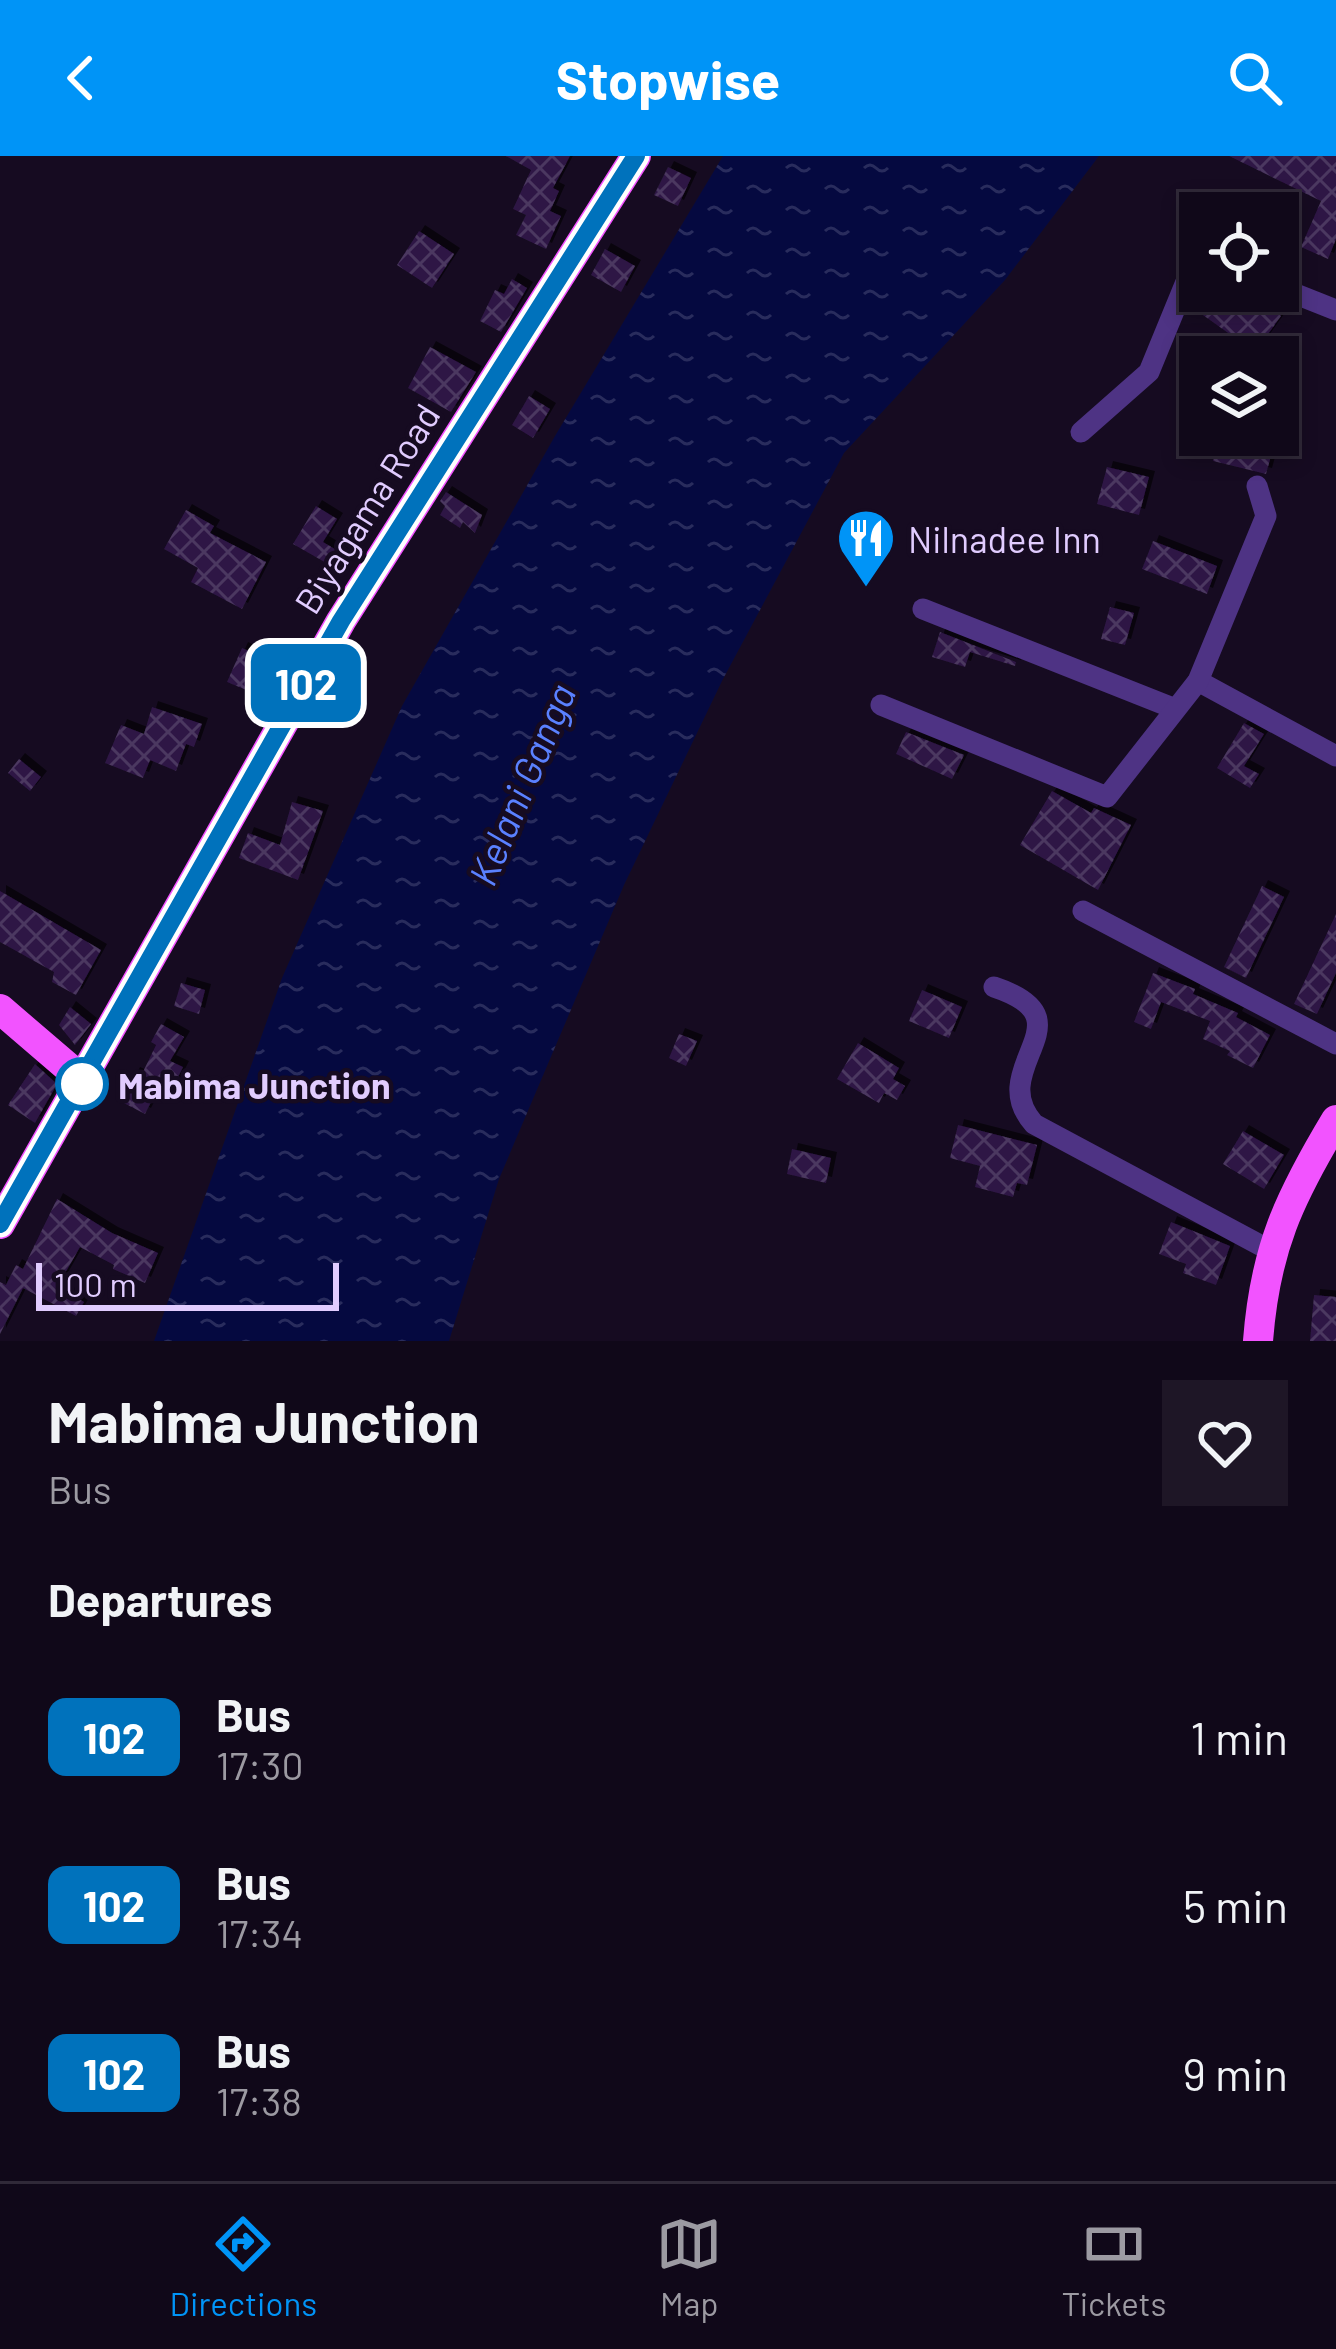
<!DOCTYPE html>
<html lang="en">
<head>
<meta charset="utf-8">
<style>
	body { margin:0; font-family:Barlow,sans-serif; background:#1e1626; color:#f1f3f6; height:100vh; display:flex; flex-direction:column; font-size:45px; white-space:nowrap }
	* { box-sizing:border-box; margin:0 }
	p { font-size:39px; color:#9c9aa2 }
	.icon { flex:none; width:66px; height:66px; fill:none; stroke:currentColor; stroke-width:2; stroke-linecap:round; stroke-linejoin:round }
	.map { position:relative; height:1185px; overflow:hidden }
	.drawer { display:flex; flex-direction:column; background:#100819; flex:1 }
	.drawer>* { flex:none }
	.badge { padding:0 24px; border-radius:18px; font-size:42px; line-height:78px }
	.controls { position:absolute; left:1179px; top:36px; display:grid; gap:24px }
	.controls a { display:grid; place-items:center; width:120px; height:120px; border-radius:0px; background:#100819; box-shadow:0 6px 18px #0003,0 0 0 3px #302938; font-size:60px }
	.scale { position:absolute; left:36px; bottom:30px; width:303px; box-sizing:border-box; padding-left:12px; border:6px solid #e1ccff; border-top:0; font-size:33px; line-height:42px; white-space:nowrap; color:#e1ccff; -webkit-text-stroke:9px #160b21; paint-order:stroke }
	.map>.badge { position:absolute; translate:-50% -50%; box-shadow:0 0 0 6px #fff }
	h2 { padding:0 48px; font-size:45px; line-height:108px }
	.round { display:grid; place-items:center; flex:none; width:126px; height:126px; border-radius:0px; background:#1e1626 }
	.overview { display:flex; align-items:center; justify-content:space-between; height:204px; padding:0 48px }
	h1 { font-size:57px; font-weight:700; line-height:90px }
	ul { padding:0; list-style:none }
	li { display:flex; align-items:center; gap:36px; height:168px; padding:0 48px }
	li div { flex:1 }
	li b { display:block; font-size:45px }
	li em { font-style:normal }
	li .badge { min-width:132px; font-weight:700; text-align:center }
	header { display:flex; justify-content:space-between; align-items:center; height:156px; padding:0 48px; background:#0094f7; color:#fff; font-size:54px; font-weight:700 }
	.tabs { display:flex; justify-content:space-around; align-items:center; height:168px; border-top:3px solid #302938; background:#100819; font-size:33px; color:#9c9aa2 }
	.tabs a { display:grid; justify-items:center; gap:6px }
	.tabs .active { color:#0094f7 }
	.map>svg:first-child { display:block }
	.water { fill:url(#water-ripples) }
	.building { fill:url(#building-cross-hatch); filter:url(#shadow) }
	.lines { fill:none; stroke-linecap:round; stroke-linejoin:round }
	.street { stroke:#4e3384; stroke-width:21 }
	.primary { stroke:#f253ff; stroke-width:30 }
	.line-casing { stroke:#fff; stroke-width:27 }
	.line { stroke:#0072bc; stroke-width:18 }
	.stop-dot { fill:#fff; stroke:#0072bc; stroke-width:6 }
	.labels { text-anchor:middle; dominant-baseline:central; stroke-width:9; stroke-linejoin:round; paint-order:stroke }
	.street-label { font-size:36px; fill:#e1ccff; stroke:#160b21 }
	.poi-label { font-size:36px; fill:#e1ccff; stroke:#160b21; text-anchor:start }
	.stop-label { font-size:36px; font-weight:bold; fill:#e1ccff; stroke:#160b21; text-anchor:start }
	.water-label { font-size:39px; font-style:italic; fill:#5a81ff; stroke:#160b21 }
</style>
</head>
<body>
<header><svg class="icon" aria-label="back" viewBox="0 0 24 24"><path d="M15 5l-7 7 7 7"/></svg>Stopwise<svg class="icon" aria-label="search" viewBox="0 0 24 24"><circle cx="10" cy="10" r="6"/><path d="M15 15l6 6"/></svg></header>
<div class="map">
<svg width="1336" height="1185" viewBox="0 0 1336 1185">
	<defs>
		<pattern id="water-ripples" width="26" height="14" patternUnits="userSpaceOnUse" patternTransform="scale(3)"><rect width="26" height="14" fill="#050940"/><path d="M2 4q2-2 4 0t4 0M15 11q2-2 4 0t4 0" fill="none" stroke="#292c5d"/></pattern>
		<pattern id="building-cross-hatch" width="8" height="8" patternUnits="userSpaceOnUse" patternTransform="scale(3)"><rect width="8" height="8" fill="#2d1644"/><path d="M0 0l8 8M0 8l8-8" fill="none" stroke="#4b3760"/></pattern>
		<filter id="shadow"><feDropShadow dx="6" dy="-6" stdDeviation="0" flood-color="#0009"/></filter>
	</defs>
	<rect width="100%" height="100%" fill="#160b21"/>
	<polygon class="water" points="723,0 1099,0 1005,124 844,297 722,525 624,729 499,1023 449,1185 154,1185 282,822 402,550 555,280"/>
	<g class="building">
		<polygon points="506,0 570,0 553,32 559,35 550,55 561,60 546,93 516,79 526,59 513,53 531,14"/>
		<polygon points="1229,0 1336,0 1336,83 1328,103 1301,91 1321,45"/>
		<polygon points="668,11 691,22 678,50 654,39"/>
		<polygon points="419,75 454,98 432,132 397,109"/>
		<polygon points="605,93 635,110 621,136 591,119"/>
		<polygon points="512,123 527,132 501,176 480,165 495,134 504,138"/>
		<polygon points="1216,135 1245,135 1281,160 1255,196 1200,157"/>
		<polygon points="430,191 476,216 451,256 408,232"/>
		<polygon points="529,240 550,253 533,282 512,269"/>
		<polygon points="1220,279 1241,279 1274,289 1266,318 1213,305"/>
		<polygon points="1107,311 1149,321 1139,359 1097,348"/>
		<polygon points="446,336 482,359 475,377 463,366 460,372 440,359 445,350 440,345"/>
		<polygon points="316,350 337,363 323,386 343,398 335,412 293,388"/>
		<polygon points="186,354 214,370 210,377 266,406 242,453 191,426 198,412 164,393"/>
		<polygon points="1153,385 1217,410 1207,438 1142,413"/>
		<polygon points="1110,451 1134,457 1125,489 1101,483"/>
		<polygon points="940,476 1016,506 1015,510 970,496 965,511 932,501"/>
		<polygon points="242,492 270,504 256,538 227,526"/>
		<polygon points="152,551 202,568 194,591 186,588 176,615 150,604 143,622 105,607 121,569 144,578"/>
		<polygon points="1244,567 1264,578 1244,610 1259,618 1250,632 1217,612"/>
		<polygon points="906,576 964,599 952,623 896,598"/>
		<polygon points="19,603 41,621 30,635 8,617"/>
		<polygon points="1052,635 1091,657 1094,652 1131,669 1098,734 1020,689"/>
		<polygon points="292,646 323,655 298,724 239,702 248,677 280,689"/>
		<polygon points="1262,730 1284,741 1246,822 1224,811"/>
		<polygon points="0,735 101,794 76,839 52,826 54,816 0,786"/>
		<polygon points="1336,758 1336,817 1317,858 1294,848"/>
		<polygon points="1153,817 1195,833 1193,838 1238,857 1236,861 1270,879 1253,912 1227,899 1230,895 1203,883 1210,865 1161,846 1151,873 1134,866"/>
		<polygon points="181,827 205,834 199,858 174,850"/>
		<polygon points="922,834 962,851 949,882 909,865"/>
		<polygon points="70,851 91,868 75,889 59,869"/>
		<polygon points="161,868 184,881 170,905 183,911 175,927 163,922 145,958 120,945 134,917 141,920 156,889 151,886"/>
		<polygon points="679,878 697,885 686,910 669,902"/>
		<polygon points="858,887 899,912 893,923 905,930 897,944 884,937 879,947 837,923"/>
		<polygon points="35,908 57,928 35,967 8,949"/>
		<polygon points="958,969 1037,989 1027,1029 1017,1027 1013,1041 975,1031 980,1010 950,1002"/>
		<polygon points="1243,975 1284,999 1264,1033 1223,1008"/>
		<polygon points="792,993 831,1002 826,1027 787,1018"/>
		<polygon points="57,1043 112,1077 158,1097 145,1127 113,1113 114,1109 80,1091 57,1131 84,1146 76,1160 23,1132 0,1178 0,1126 6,1129 16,1109 23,1113"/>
		<polygon points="1171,1066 1230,1090 1216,1129 1183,1117 1186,1108 1159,1098"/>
		<polygon points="1314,1139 1336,1141 1336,1185 1310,1185"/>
	</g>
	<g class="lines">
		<g class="street">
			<polyline points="1278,131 1336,154"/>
			<polyline points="1081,276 1149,216 1197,99 1200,100"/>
			<polyline points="923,453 1173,552"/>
			<polyline points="1198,525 1336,600"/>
			<polyline points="881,549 1107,641 1198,525 1266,360 1257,330"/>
			<polyline points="1083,755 1336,888"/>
			<path d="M994 831C1094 864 983 911 1034 968L1271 1095"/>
		</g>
		<g class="primary">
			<polyline points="0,853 84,925"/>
			<polyline points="0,1068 341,465 636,0"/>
			<path d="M1258 1185C1265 1093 1289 1042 1336 964"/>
		</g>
	</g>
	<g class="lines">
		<g class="line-casing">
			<polyline id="line" points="0,1068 341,465 636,0"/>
		</g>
		<use href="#line" class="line"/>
	</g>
	<defs>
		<g id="restaurant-pin" transform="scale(3)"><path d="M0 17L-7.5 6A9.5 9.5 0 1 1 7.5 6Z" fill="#0094f7" stroke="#160b21"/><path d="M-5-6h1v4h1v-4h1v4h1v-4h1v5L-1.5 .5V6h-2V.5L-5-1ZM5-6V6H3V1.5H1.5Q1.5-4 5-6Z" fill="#fff"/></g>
	</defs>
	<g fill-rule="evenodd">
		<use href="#restaurant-pin" x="866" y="382"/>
	</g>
	<circle class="stop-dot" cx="82" cy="928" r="24"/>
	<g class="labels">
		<g class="street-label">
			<text transform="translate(366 352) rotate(-58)">Biyagama Road</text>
		</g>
		<g class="poi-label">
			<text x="908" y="382">Nilnadee Inn</text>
		</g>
		<g class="stop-label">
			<text x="118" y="928">Mabima Junction</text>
		</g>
		<g class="water-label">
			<text transform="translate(521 628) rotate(-67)">Kelani Ganga</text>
		</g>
	</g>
</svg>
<div class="controls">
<a><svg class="icon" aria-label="locate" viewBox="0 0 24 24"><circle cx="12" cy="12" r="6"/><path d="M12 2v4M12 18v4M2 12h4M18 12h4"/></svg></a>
<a><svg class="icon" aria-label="layers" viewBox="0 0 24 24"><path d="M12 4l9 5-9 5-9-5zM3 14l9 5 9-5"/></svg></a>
</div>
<div class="scale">100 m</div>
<b class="badge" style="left:306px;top:527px;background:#0072bc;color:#fff">102</b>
</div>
<section class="drawer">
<div class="overview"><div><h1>Mabima Junction</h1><p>Bus</p></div><a class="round"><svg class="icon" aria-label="heart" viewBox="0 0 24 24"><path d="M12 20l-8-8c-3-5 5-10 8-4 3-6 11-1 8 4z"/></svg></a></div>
<h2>Departures</h2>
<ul>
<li><span class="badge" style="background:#0072bc;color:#fff">102</span><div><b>Bus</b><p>17:30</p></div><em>1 min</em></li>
<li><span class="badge" style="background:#0072bc;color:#fff">102</span><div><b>Bus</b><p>17:34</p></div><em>5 min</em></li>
<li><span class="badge" style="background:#0072bc;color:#fff">102</span><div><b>Bus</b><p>17:38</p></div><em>9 min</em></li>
</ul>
</section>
<nav class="tabs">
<a class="active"><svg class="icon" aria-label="directions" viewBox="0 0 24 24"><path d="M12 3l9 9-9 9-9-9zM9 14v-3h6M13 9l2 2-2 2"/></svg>Directions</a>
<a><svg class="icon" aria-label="map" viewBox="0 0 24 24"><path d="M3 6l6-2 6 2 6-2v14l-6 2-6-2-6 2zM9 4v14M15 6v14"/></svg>Map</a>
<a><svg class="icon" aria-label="tickets" viewBox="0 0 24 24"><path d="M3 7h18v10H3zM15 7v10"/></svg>Tickets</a>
</nav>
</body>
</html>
